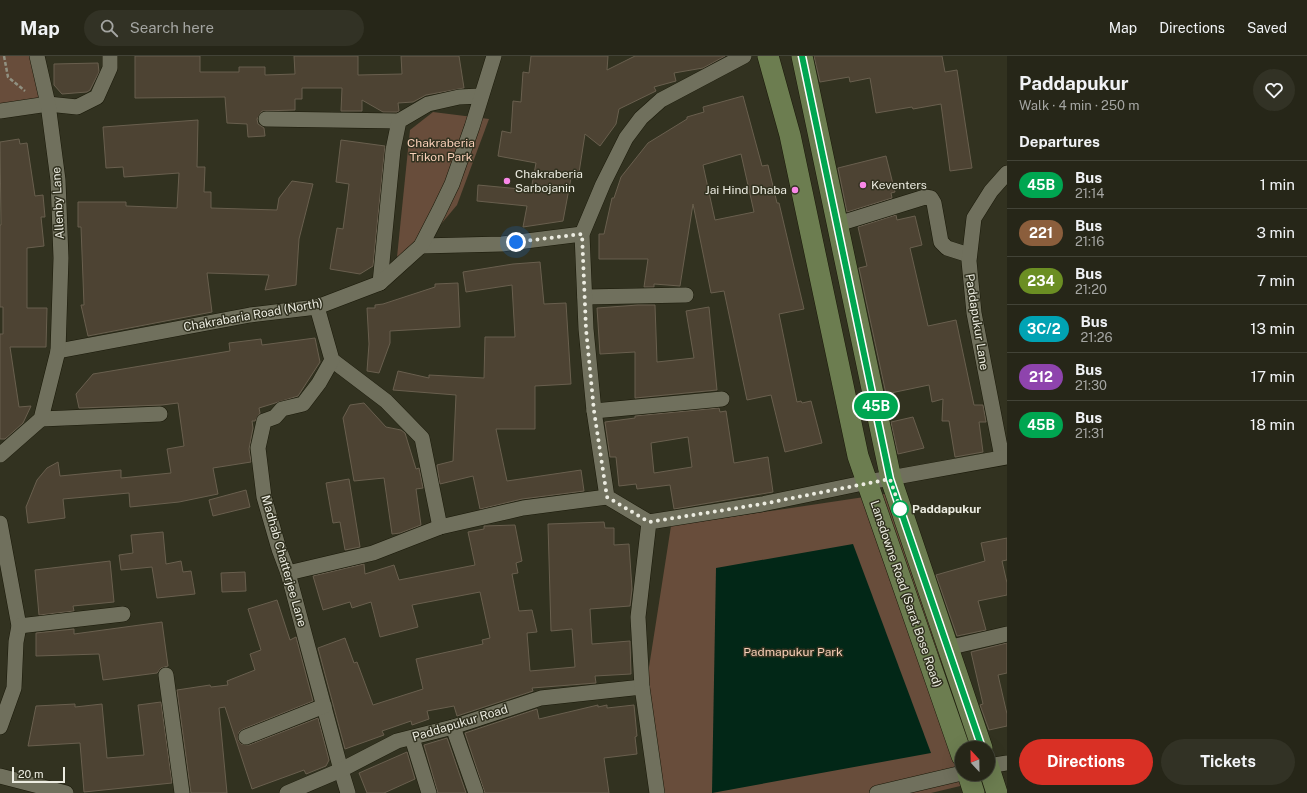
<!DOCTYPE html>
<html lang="en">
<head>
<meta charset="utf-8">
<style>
	body { margin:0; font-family:"Public Sans",sans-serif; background:#323225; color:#f1f3f6; height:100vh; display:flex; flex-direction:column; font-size:15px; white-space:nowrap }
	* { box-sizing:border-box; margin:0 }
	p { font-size:13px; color:#a4a5a2 }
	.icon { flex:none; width:22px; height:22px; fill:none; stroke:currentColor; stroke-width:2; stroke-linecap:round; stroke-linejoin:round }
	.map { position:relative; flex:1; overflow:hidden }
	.drawer { display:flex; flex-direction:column; background:#262618; width:300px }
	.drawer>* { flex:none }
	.badge { padding:0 8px; border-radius:13px; font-size:14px; line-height:26px }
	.needle { width:26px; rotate:338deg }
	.controls { position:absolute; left:955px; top:685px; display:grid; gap:8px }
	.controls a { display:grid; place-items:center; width:40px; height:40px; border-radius:50%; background:#262618; box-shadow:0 4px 16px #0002,0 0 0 1px #424337; font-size:20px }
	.scale { position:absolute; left:12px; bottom:10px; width:53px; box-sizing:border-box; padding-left:4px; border:2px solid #ecece1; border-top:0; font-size:11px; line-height:14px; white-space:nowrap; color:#ecece1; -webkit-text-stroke:3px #323220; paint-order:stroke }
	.you { position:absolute; width:20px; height:20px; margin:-10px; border:3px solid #fff; border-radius:50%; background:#1a73e8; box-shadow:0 0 0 6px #1a73e833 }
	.map>.badge { position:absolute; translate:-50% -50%; box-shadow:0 0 0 2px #fff }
	h2 { padding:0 12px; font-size:15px; line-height:36px }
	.round { display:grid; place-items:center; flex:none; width:42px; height:42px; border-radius:21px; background:#323225 }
	.overview { display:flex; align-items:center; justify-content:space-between; height:68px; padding:0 12px }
	h1 { font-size:19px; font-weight:700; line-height:30px }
	.primary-button { display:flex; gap:8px; margin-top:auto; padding:8px 12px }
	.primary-button a { flex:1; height:46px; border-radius:24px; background:#d93025; color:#fff; font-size:16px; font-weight:700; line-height:46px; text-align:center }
	.primary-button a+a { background:#323225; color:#f1f3f6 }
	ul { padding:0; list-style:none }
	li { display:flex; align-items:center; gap:12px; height:48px; padding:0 12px; border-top:1px solid #424337 }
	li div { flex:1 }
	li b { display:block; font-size:15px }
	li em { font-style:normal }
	li .badge { min-width:44px; font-weight:700; text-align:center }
	header { display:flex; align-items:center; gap:24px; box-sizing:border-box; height:56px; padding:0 20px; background:#262618; border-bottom:1px solid #424337 }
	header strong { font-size:19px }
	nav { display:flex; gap:22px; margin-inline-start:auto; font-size:14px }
	.search { width:280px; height:36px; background:#323225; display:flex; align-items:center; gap:10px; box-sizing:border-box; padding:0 14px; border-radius:22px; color:#a4a5a2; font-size:15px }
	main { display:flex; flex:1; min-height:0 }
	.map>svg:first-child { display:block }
	.green { fill:#684d3b }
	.water { fill:#022717 }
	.building { fill:#4d4333; stroke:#695f4e; fill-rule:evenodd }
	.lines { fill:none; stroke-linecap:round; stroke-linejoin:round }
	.street-casing { stroke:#1a1909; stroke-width:16 }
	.secondary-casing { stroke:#1a1909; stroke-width:22 }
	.path { stroke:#919182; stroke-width:2.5; stroke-dasharray:4 2; stroke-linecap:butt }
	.street { stroke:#70705d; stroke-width:15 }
	.secondary { stroke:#6c7d50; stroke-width:21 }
	.line-casing { stroke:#fff; stroke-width:9 }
	.line { stroke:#00a651; stroke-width:6 }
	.walk { stroke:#ecece1; stroke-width:4; stroke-dasharray:0 7.2 }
	.poi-dot { fill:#f987e8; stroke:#323220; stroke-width:1.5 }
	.stop-dot { fill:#fff; stroke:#00a651; stroke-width:2 }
	.labels { text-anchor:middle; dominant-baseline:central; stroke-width:3; stroke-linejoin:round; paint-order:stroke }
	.park-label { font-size:12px; fill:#f9d0b8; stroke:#323220 }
	.poi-label { font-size:12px; fill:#ecece1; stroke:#323220; text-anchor:start }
	.street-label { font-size:12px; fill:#ecece1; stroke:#323220 }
	.stop-label { font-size:12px; font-weight:bold; fill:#ecece1; stroke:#323220; text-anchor:start }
</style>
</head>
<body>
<header>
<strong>Map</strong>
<div class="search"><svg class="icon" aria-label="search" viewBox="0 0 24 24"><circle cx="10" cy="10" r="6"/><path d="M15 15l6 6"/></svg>Search here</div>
<nav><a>Map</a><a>Directions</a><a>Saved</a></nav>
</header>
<main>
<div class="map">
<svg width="1007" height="737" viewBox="0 0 1007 737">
	<rect width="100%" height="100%" fill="#323220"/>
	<g class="green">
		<polygon points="0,0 30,0 41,43 0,50"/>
		<polygon points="433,56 489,63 457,149 426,186 396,211 410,74"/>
		<polygon points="891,437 967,692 962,718 977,726 931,737 660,737 647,624 671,470"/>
	</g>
	<polygon class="water" points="853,488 931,697 712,737 716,512"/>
	<g class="building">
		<polygon points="135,0 200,0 200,16 239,16 239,11 265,11 265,19 295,18 294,0 358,0 358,19 402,18 401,0 459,0 464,32 426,39 413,46 398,47 399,55 397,56 383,56 362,44 362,55 341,55 342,32 302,32 302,43 295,43 295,54 262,55 257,63 258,68 264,72 265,80 248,81 247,68 227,67 225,41 135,42"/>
		<polygon points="531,0 608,0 607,14 635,0 725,0 703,12 674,17 676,25 654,31 656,35 619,53 616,68 600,90 585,78 578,123 571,122 563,165 523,171 527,150 477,145 478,129 531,134 536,107 498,100 502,75 511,77 513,45 521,46 523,16 529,17"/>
		<polygon points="814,0 942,0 945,16 957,14 972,112 950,115 941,48 913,53 912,51 876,57 870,22 850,26 849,21 820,26"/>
		<polygon points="98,7 99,16 90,34 87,36 62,38 54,29 54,8"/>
		<path d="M743 40 762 110 768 109 777 147H779L804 253 779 258 797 346 801 345 802 347 811 345 822 387 785 396 771 339 747 344 724 235 711 237 693 148 680 230 654 228V231H644L648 203H599V178H604L612 142H614L621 121 648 87 687 63V61L704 56 703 51ZM741 98 754 156 715 164 703 109Z"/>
		<polygon points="198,64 197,111 205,111 204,136 211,136 211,152 277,154 279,142 292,125 313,128 299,183 296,229 265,234 269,219 207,217 212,256 88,280 81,249 84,249 81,171 78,171 78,146 126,146 126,150 177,152 179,117 124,121 123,111 106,112 103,71"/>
		<polygon points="19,83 20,88 27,87 35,140 43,139 45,161 41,161 44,190 27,192 27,252 47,252 46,291 10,291 19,351 31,350 23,367 5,383 0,383 0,278 3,278 3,251 0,251 0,169 1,169 0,86"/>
		<polygon points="341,84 385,90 373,210 360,218 330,213 337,172 343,173 349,128 336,126"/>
		<polygon points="886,100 895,136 891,137 892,142 847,156 838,112"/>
		<polygon points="896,159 897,164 915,160 922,189 910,192 928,270 956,264 974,349 983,349 986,366 979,366 983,396 955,401 949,365 942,365 943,343 932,346 929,329 886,338 859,212 867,210 858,171"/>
		<polygon points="540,206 544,248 566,247 571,328 535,330 535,373 496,373 507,425 581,414 584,435 522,443 480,453 473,420 440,428 437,409 453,405 456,339 393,334 398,315 429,322 429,319 484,322 485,281 515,281 512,229 466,236 463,216 513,208"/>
		<polygon points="458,227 460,271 390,275 390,287 379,317 367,315 369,288 367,252 375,252 375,249 383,248 435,231 435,228"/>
		<polygon points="638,249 655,249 657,306 694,302 686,255 709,251 717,334 635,342 635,296 600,298 597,252"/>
		<polygon points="315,282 320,306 298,340 259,352 260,357 255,365 252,365 253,372 249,393 251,406 213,412 218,438 179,446 130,451 129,437 63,443 65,462 28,467 26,451 37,424 47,412 58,406 60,420 121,414 121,422 171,417 167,393 184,390 178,347 162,349 79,352 76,338 93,318 230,295 229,287 261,283 262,289"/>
		<polygon points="364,347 386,371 401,374 405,377 416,413 419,412 423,432 416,433 421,469 400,477 392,478 384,422 354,425 343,362 350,349"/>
		<path d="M719 352 720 356 726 355 734 407 768 401 773 436 674 453 670 429 637 433 636 428 619 430 616 401H610L605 366 635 362V360ZM688 381 692 411 654 417 651 387Z"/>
		<polygon points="913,361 924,392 898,398 891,366"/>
		<polygon points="349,423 360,491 345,494 340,466 333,467 326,427"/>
		<polygon points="246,434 250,451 213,460 209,444"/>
		<polygon points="604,466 605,472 614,472 614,489 629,488 632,533 630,550 590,553 592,588 630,585 631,618 595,620 596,627 532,632 533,635 457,660 454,650 427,655 429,663 412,669 411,665 382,675 384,679 345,693 318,592 345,582 354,607 357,606 373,649 423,633 416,603 483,588 482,584 490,582 480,536 412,549 418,571 380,581 371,546 352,552 350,546 323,554 313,520 364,508 365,518 394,509 399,524 475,509 468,476 484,473 484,470 515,469 522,505 516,507 518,517 512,518 519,555 532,554 537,576 527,577 530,615 575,611 572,573 551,575 548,468"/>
		<polygon points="163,476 166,508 181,505 183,516 191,515 195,538 157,542 152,511 121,514 119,499 133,497 131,479"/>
		<polygon points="1007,482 1007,504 1002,505 1007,527 1007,539 978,545 986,574 957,580 936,519 985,505 981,487"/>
		<polygon points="110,505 114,546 73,550 74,555 39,559 35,514"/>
		<polygon points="245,516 246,535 222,536 221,517"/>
		<polygon points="277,544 290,584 296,581 313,645 243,673 239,676 238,684 241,688 249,689 318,662 329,704 326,710 306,718 304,714 252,733 225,651 219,652 227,737 191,737 177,634 210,629 211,631 228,629 227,625 255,614 250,598 261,594 248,553"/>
		<polygon points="162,566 168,610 161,612 157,617 103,624 99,598 36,600 36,577 74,573 74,578"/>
		<polygon points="1007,587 1007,617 998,619 1007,658 1007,670 989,674 980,649 983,648 971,596"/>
		<polygon points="161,646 172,727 84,736 80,687 28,690 36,650 75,648 75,651 102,648 107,702 144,699 138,649"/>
		<polygon points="598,649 598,651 607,649 607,652 634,649 637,680 635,681 637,698 604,702 609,737 485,737 465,677 537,653 539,663"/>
		<polygon points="447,682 466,737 438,737 424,689"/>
		<polygon points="407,696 415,723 384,737 367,737 359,717"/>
	</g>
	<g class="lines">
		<g class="street-casing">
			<g id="street">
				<polyline points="0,55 48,48 77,51 97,41 110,12 110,0"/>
				<polyline points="266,63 399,65"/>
				<polyline points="838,168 925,141 931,142 934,147 941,186 947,192 969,199"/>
				<polyline points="421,190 502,188 582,178"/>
				<polyline points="380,227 393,94 399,65 428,48 459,41 480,40"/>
				<polyline points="585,241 686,239"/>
				<polyline points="317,251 332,304 386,345 422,382 440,471"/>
				<polyline points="58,295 250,259 317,251 380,227 421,190 439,155 452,128 472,71 494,0"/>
				<polyline points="332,304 319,327 303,348 282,353 275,361 264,365 258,392 264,441 279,493 288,517 341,714 348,737"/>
				<polyline points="594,355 722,343"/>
				<polyline points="41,363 160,358"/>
				<polyline points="0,399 41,363 58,295 61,202 58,124 48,48 37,0"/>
				<polyline points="1002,401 974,257 969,205 974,162 991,135 1007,117"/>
				<polyline points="649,466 607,441 594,355 586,273 582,178 603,128 626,82 641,62 661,44 744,0"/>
				<polyline points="0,467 19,570 16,586 14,632 0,671"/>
				<polyline points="288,517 373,497 440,471 523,452 607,441"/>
				<polyline points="19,570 123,558"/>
				<polyline points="947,592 1007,578"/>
				<polyline points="166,619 182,737"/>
				<polyline points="453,671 476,737"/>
				<polyline points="246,681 324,650"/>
				<polyline points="412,682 429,737"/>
				<polyline points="988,710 1007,707"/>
				<polyline points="0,720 66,737"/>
				<polyline points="287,737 341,714 397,685 453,671 541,642 642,631"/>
				<polyline points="657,737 642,631 638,561 649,466 762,448 868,426 1007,401"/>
				<polyline points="877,737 962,717"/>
			</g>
		</g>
		<g class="secondary-casing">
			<g id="secondary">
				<polyline points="768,0 790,79 858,400 962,700"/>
				<polyline points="802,0 891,423 982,692"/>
				<polyline points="988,709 997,737"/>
				<polyline points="968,718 974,737"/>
			</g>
		</g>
		<polyline class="path" points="4,0 8,21 25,35"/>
		<use href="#street" class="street"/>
		<use href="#secondary" class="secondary"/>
	</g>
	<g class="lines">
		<g class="line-casing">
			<polyline id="line" points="802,0 890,423 982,692"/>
		</g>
		<use href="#line" class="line"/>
		<polyline class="walk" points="516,186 582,178 586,273 594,355 607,441 649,466 762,448 890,423 902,458 900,453"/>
	</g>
	<g class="poi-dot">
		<circle cx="507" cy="125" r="4"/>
		<circle cx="863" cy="129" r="4"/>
		<circle cx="795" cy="134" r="4"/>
	</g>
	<circle class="stop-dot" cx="900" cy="453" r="8"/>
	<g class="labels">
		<g class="park-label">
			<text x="441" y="87">Chakraberia<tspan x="441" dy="14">Trikon Park</tspan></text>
			<text x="793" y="596">Padmapukur Park</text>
		</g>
		<g class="poi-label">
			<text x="515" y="118">Chakraberia<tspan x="515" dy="14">Sarbojanin</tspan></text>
			<text x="871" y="129">Keventers</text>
			<text x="787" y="134" text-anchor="end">Jai Hind Dhaba</text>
		</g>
		<g class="street-label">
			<text transform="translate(58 147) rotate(-93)">Allenby Lane</text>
			<text transform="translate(253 259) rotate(-10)">Chakrabaria Road (North)</text>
			<text transform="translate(977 266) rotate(81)">Paddapukur Lane</text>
			<text transform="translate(284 505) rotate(74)">Madhab Chatterjee Lane</text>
			<text transform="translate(906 538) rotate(71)">Lansdowne Road (Sarat Bose Road)</text>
			<text transform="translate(460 667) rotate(-17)">Paddapukur Road</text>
		</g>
		<g class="stop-label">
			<text x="912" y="453">Paddapukur</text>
		</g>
	</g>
</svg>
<div class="controls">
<a><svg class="needle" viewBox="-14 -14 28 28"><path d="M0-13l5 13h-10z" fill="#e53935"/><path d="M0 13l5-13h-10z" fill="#a4a5a2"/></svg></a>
</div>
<div class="scale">20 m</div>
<div class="you" style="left:516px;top:186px"></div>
<b class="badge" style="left:876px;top:350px;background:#00a651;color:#fff">45B</b>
</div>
<section class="drawer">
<div class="overview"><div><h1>Paddapukur</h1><p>Walk · 4 min · 250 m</p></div><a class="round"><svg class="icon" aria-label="heart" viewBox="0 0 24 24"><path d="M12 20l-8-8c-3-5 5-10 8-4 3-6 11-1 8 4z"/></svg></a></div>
<h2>Departures</h2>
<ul>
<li><span class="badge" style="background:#00a651;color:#fff">45B</span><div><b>Bus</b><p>21:14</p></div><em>1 min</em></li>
<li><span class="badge" style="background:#8b5e3c;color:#fff">221</span><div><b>Bus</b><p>21:16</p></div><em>3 min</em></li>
<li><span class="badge" style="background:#6b8e23;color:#fff">234</span><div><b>Bus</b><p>21:20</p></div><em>7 min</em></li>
<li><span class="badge" style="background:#00a3b4;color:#fff">3C/2</span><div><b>Bus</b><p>21:26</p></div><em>13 min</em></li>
<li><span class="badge" style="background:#8e44ad;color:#fff">212</span><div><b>Bus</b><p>21:30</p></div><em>17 min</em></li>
<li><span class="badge" style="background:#00a651;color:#fff">45B</span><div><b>Bus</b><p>21:31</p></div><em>18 min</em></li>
</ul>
<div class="primary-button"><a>Directions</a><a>Tickets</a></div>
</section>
</main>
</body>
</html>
